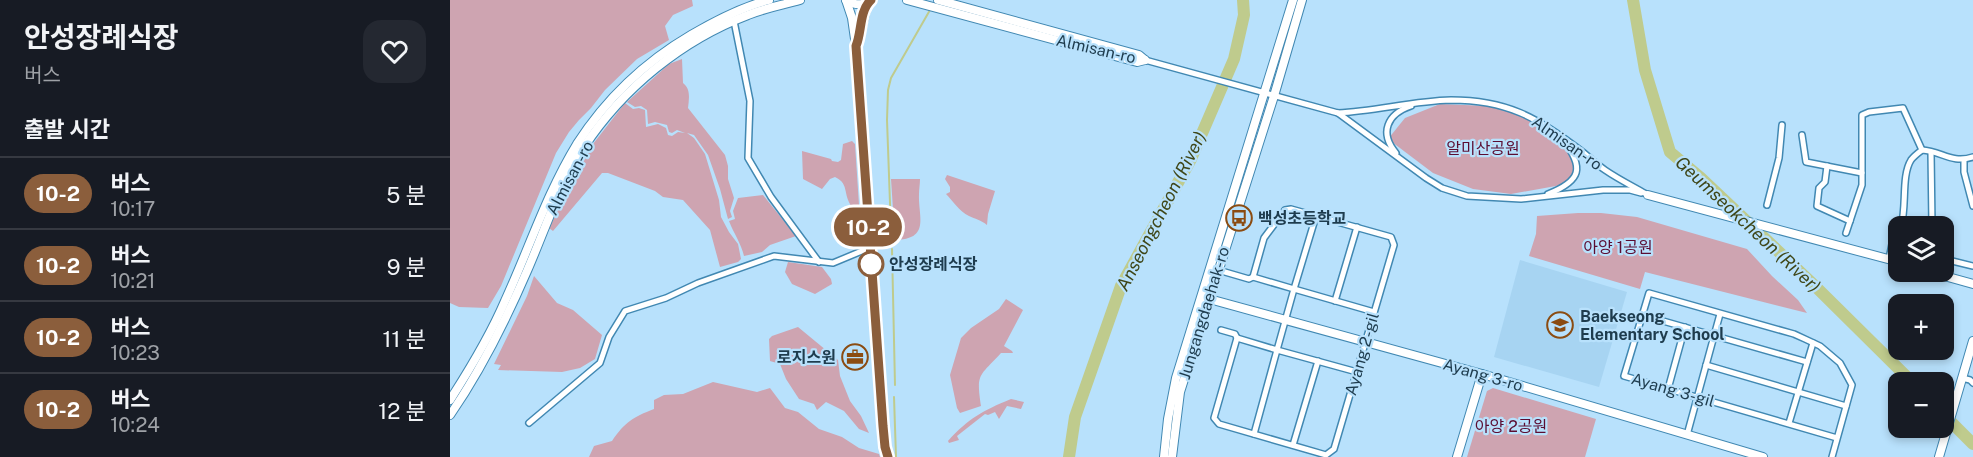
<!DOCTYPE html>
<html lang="ko">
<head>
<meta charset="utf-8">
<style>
	body { margin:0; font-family:"Public Sans","Noto Sans KR",sans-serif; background:#242831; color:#f1f3f6; height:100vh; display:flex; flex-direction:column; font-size:22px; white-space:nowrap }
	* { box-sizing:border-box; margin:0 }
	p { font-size:20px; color:#9ea1a6 }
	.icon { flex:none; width:33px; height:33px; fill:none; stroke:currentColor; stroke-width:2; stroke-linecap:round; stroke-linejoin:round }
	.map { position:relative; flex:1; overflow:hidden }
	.side { display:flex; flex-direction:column; background:#171b24; width:450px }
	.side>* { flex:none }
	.badge { padding:0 12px; border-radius:20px; font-size:21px; line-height:39px }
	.buttons { position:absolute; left:1438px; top:216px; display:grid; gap:12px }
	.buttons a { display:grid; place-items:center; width:66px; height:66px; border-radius:12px; background:#171b24; box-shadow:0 3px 9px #0003; font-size:30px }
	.map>.badge { position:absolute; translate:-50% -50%; box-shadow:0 0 0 3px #fff }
	h2 { padding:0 24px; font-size:22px; line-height:54px }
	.round { display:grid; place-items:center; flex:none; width:63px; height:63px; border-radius:18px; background:#242831 }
	.head { display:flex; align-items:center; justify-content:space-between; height:102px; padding:0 24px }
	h1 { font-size:28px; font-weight:700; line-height:45px }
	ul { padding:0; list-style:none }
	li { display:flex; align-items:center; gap:18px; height:72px; padding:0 24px; border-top:2px solid #363941 }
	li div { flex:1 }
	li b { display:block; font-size:22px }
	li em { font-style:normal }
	li .badge { min-width:66px; font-weight:700; text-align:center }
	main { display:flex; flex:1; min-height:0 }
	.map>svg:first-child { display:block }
	.built { fill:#a7d4f2 }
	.green { fill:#cea4b1 }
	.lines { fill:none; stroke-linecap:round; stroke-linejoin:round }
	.stream { stroke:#bfcb8d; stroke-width:2 }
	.river { stroke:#bfcb8d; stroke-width:12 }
	.street-casing { stroke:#4188b2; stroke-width:8 }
	.secondary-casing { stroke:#4188b2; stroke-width:10 }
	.street { stroke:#fff; stroke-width:5 }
	.secondary { stroke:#fff; stroke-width:8 }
	.line-casing { stroke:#fff; stroke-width:14 }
	.line { stroke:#8b5e3c; stroke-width:9 }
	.stop-dot { fill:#fff; stroke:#8b5e3c; stroke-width:3 }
	.labels { text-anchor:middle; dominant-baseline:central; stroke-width:4.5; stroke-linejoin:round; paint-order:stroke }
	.street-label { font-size:16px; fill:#1e3c4e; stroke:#b8e1fc }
	.park-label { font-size:16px; fill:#5b0d32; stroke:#b8e1fc }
	.poi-label { font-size:16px; font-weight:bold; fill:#1e3c4e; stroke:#b8e1fc; text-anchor:start }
	.stop-label { font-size:16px; font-weight:bold; fill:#1e3c4e; stroke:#b8e1fc; text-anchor:start }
	.water-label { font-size:18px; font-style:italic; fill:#3f4719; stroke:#b8e1fc }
</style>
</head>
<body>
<main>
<section class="side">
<div class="head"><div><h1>안성장례식장</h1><p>버스</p></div><a class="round"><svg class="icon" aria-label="heart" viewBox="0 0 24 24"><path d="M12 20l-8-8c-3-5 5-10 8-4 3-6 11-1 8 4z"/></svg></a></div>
<h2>출발 시간</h2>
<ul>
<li><span class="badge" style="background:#8b5e3c;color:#fff">10-2</span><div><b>버스</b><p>10:17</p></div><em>5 분</em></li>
<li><span class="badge" style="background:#8b5e3c;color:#fff">10-2</span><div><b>버스</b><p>10:21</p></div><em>9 분</em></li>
<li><span class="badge" style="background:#8b5e3c;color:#fff">10-2</span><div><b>버스</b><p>10:23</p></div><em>11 분</em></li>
<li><span class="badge" style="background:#8b5e3c;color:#fff">10-2</span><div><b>버스</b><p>10:24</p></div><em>12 분</em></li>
</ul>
</section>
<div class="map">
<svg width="1523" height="457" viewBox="0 0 1523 457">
	<rect width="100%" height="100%" fill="#b8e1fc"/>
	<polygon class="built" points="1070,260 1177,292 1149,387 1044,357"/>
	<g class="green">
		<polygon points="0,0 242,0 243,6 223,15 215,26 219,40 187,59 155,90 141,108 129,120 119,132 106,153 51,286 38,308 9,307 0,303"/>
		<path d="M232 59 233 83C241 89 239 99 238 108L275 155 278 166V179L284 198 280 211 282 217 278 219 270 189 258 155 244 135 237 133 244 138 255 154 269 200 271 217 279 232 288 244 291 259 288 262 270 267 260 230 233 200 213 197 205 191 158 173H152L103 231 99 228 136 153 175 103 183 109 189 108 195 110 196 127 208 124 216 128 218 135 222 136 228 132 235 133 227 130 222 133 219 132 217 125 205 122 198 124 197 110 191 106 185 107 177 102 219 64Z"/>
		<polygon points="990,104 1038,106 1073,116 1122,147 1127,168 1117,184 1061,194 1023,189 983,173 938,139 955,118"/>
		<path d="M402 141 405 144 409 205V209L405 210C391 197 401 184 385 177L380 179 372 189 353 179 352 151 381 159 382 161 388 162 391 160 393 144Z"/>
		<path d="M497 175 545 191 538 214 537 225C531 220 525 219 519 216 509 211 503 201 496 194L500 192V187L495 179Z"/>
		<path d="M441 179H470C470 184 469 189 469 194 468 217 481 239 445 240Z"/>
		<path d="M313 195 346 236 320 245 312 252 294 256C291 243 284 234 279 221L285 219 283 211 288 198Z"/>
		<polygon points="1128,213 1151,213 1187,217 1297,249 1322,276 1348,300 1357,313 1195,272 1190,289 1079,256 1086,234 1087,216"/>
		<polygon points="338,262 372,267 381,279 382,284 365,294 342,284 335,272"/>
		<polygon points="84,276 107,303 123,310 152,335 145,359 130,368 112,372 48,370 51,365 44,364 77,296"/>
		<path d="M556 299 573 310 554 346 562 351 563 353H551C529 377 526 373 531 406L510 413 507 408 500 375 511 338 521 328 549 309Z"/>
		<polygon points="348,327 388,360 390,376 400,401 411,416 419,433 409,429 394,411 376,402 367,410 364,404 349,399 336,379 330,364 320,361 319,339 322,336"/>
		<path d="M263 382 307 392 320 388 335 408 348 412 369 429 392 437 409 448 429 454 430 457H139L144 446 162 441C175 422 183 417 204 409V400L214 395 233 394Z"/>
		<polygon points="1043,388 1146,419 1135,457 1017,457 1037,391"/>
		<path d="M561 399 574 402 571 409 557 406 549 419 545 412 538 415 535 414 507 436 509 440 499 443 498 441C519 418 532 411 561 399Z"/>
	</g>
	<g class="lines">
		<g class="stream">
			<polyline points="441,231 437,120 438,90 441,78 480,10"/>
			<polyline points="442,249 445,385"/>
			<polyline points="444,397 446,457"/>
		</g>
		<g class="river">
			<polyline points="1183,0 1195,70 1220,152 1251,178 1366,287 1462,382"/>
			<polyline points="1494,415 1523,444"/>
			<polyline points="619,457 625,417 671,286 741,159 784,59 794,15 793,0"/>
		</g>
		<g class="street-casing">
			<g id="street">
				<polyline points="284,21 300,101 298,158 321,197 369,262"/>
				<path d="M695 60 888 113C926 111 963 101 1001 100 1056 100 1087 117 1130 150 1138 156 1146 164 1155 170 1168 179 1184 187 1198 195"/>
				<polyline points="888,113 976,178 992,188 1017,196 1071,199 1153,190 1180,190 1191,193"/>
				<polyline points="1352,135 1356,162 1412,173"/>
				<polyline points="1481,152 1482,226"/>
				<path d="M946 153C929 133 937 114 961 106"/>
				<polyline points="1514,160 1514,172 1523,206"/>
				<polyline points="1377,166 1375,182 1369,188 1367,206 1400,221"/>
				<path d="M1098 194C1131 181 1135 168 1113 140"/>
				<polyline points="1317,205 1329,158 1332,125"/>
				<polygon points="841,209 941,237 944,245 884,449 876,455 769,424 764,418 787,338 827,350 844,289 803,277 814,238 835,210"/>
				<polyline points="866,216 844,289 924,312"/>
				<path d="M1451 226C1457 207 1451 176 1461 160 1464 156 1468 153 1472 150 1492 151 1501 164 1523 157"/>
				<polyline points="1396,233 1412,185 1412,115 1419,112 1453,108 1472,150"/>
				<polyline points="1446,245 1449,234"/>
				<polyline points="1439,259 1442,244 1449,246"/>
				<polyline points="1494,259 1523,266"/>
				<polyline points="768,270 799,279 803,277"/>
				<polyline points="885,301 907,227"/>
				<polyline points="1192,315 1357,362"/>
				<polyline points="771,330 785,334 787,338"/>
				<polyline points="1256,365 1396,406"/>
				<polyline points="1512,378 1520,380 1523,383"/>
				<polyline points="1218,389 1235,327"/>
				<polyline points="79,423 150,363 159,337 175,311 216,298 248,283 324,256 383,263 419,248"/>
				<polyline points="1339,423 1363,343"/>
				<polyline points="804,434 827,350 907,372"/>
				<polyline points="1237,435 1270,314"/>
				<polyline points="843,445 868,361"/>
				<polyline points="1382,457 1402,385 1390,363 1370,346 1355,339 1344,334 1199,293 1174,376 1387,438"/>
			</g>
		</g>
		<g class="secondary-casing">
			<g id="secondary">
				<polyline points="396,0 402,18 406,46 434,447 438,457"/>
				<path d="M396 0C404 5 411 6 420 1"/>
				<polyline points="457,0 687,62 695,60"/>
				<polyline points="488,0 689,55 695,60"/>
				<polyline points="407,45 418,2"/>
				<polyline points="1198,195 1449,262"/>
				<polyline points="1480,272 1523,284"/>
				<polyline points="752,297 1032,374 1313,457"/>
				<path d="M0 400C20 369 40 336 55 301 79 249 97 193 127 144 156 99 195 62 241 35 265 21 292 7 319 0"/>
				<path d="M0 415C31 370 55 322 77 271 95 230 109 185 134 147 173 88 232 40 298 15 315 8 333 5 350 0"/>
				<polyline points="714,457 718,419 726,378 843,0"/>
				<polyline points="722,457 730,392 824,96 852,0"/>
				<polyline points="1007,457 1032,374"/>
				<polyline points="1489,457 1523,341"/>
			</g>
		</g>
		<use href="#street" class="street"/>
		<use href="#secondary" class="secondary"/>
	</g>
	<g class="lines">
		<g class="line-casing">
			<path id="line" d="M421 0C409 11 412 32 406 46L433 426 435 447 438 457"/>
		</g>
		<use href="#line" class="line"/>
	</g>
	<defs>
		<g id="bus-ring" transform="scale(1.35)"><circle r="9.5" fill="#b8e1fc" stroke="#8b4c12" stroke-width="1.5"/><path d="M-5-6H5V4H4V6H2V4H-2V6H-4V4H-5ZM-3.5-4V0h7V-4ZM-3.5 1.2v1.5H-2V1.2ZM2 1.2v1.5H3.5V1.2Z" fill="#8b4c12"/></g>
		<g id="school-ring" transform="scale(1.35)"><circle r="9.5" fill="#b8e1fc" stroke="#8b4c12" stroke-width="1.5"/><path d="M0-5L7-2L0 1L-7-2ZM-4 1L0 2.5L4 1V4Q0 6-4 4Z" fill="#8b4c12"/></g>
		<g id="office-ring" transform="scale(1.35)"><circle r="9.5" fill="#b8e1fc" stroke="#8b4c12" stroke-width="1.5"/><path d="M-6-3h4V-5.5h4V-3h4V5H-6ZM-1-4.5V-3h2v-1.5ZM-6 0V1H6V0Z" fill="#8b4c12"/></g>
	</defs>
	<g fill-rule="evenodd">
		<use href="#bus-ring" x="789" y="218"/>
		<use href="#school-ring" x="1110" y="325"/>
		<use href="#office-ring" x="405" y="357"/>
	</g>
	<circle class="stop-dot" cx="421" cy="264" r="12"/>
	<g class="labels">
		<g class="street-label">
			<text transform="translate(646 49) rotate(13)">Almisan-ro</text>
			<text transform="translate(1117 143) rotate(35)">Almisan-ro</text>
			<text transform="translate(120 178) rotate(-62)">Almisan-ro</text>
			<text transform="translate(754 313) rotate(-73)">Jungangdaehak-ro</text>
			<text transform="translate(912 354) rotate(-74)">Ayang 2-gil</text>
			<text transform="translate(1033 375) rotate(16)">Ayang 3-ro</text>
			<text transform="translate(1223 390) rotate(16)">Ayang 3-gil</text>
		</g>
		<g class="park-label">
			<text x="1033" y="148">알미산공원</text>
			<text x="1168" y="247">아양 1공원</text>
			<text x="1061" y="426">아양 2공원</text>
		</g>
		<g class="poi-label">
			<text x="808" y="218">백성초등학교</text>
			<text x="1130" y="316">Baekseong<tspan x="1130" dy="18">Elementary School</tspan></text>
			<text x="386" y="357" text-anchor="end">로지스원</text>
		</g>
		<g class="stop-label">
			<text x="439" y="264">안성장례식장</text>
		</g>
		<g class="water-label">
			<text transform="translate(711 211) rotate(-63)">Anseongcheon (River)</text>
			<text transform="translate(1298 224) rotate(43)">Geumseokcheon (River)</text>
		</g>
	</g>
</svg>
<div class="buttons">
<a><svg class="icon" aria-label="layers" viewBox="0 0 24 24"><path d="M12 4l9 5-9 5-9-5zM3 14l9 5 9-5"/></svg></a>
<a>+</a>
<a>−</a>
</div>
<b class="badge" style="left:418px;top:227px;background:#8b5e3c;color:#fff">10-2</b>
</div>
</main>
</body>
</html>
